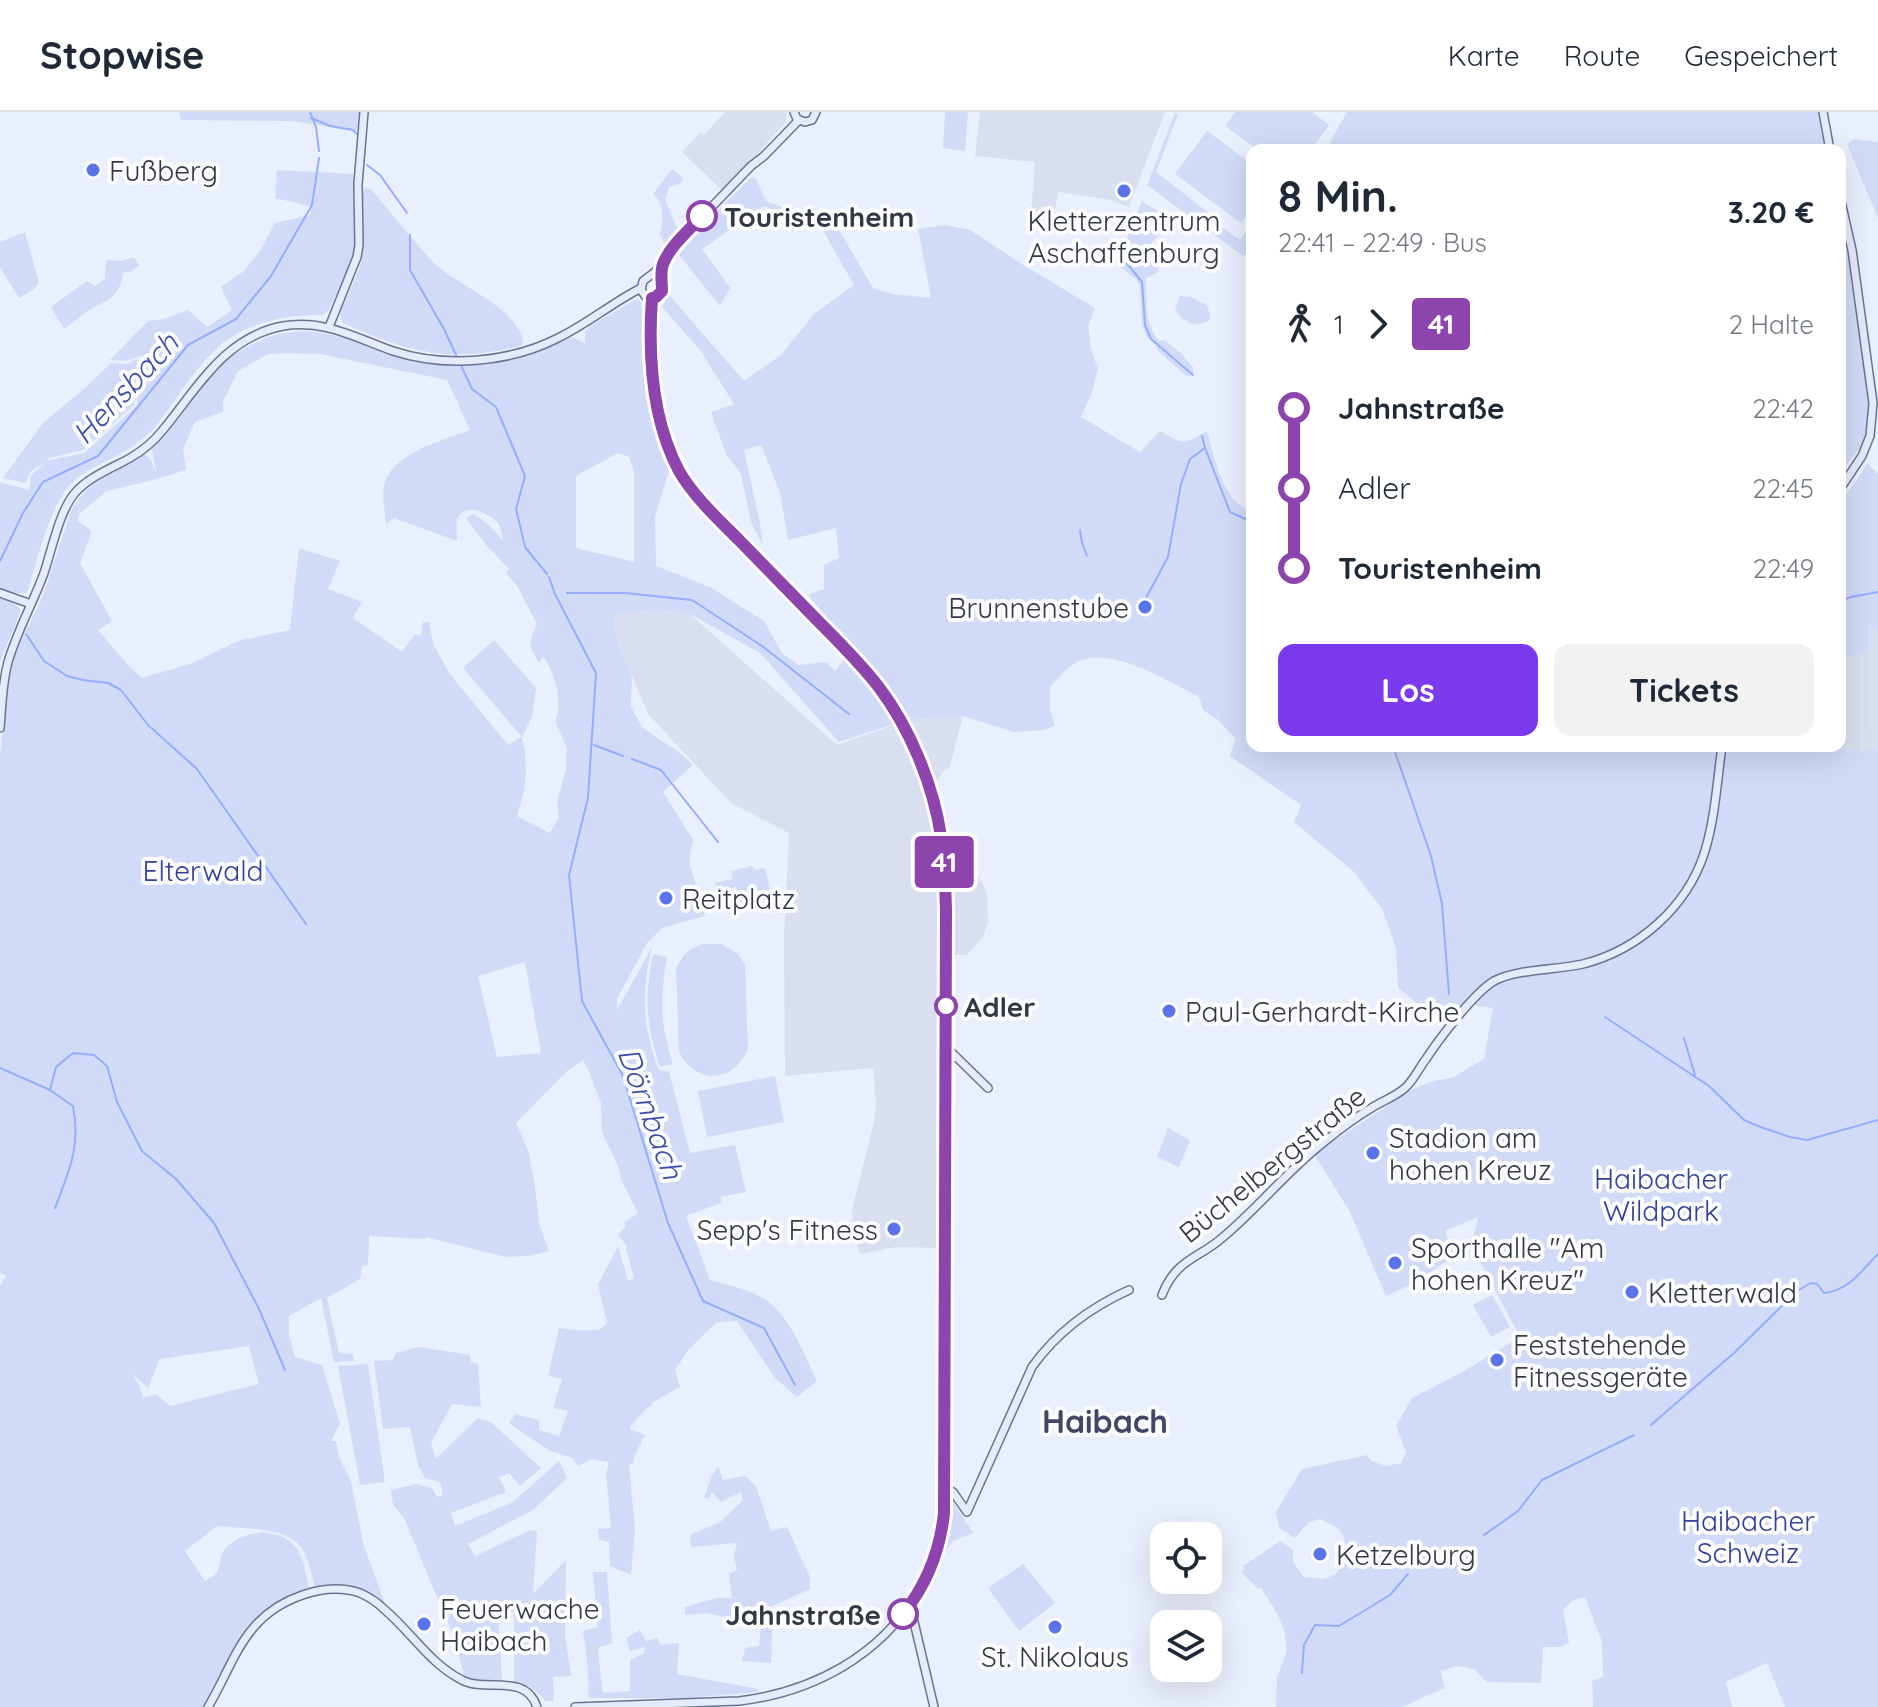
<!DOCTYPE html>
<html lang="de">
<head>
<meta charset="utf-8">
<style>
	body { margin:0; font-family:Quicksand,sans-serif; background:#f2f2f3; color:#1f2937; height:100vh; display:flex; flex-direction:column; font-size:30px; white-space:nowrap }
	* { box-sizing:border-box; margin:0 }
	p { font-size:26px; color:#747a83 }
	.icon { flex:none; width:44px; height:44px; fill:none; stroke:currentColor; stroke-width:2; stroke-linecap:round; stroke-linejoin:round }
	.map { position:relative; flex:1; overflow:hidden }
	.details { position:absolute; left:1246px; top:32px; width:600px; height:608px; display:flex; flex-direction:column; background:#fff; border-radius:16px; box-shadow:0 8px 32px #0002 }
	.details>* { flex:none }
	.badge { padding:0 16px; border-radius:6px; font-size:28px; line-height:52px }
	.tools { position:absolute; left:1150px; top:1410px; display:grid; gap:16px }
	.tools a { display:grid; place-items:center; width:72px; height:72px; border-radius:16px; background:#fff; box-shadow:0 8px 32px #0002; font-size:40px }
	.map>.badge { position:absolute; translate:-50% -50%; box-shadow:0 0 0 4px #fff }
	.legs { display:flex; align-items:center; gap:12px; height:88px; padding:0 32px; font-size:26px }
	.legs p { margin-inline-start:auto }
	.headline { display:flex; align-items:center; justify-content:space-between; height:136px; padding:0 32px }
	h1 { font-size:44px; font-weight:700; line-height:60px }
	.primary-button { display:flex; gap:16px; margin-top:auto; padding:16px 32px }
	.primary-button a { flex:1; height:92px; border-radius:16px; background:#7c3aed; color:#fff; font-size:32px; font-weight:700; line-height:92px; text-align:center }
	.primary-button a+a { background:#f2f2f3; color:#1f2937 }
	ul { padding:0 32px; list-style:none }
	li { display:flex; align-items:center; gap:28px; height:80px; font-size:30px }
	li i { display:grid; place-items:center; width:12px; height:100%; margin:0 10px; background:currentColor }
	li i::after { content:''; width:20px; height:20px; margin:-10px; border:6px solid; border-radius:50%; background:#fff }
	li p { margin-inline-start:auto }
	li:first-child i { background:linear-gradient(#0000 50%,currentColor 0) }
	li:last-child i { background:linear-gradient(currentColor 50%,#0000 0) }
	header { display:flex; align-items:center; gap:48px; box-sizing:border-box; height:112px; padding:0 40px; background:#fff; border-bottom:2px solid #e0e1e3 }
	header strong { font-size:38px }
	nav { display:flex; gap:44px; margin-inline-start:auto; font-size:28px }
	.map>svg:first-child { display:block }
	.built { fill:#d9dff0 }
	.green { fill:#d1dbf7; fill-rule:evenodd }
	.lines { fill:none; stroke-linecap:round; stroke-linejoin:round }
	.stream { stroke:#95adff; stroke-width:2 }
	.secondary-casing { stroke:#6a7492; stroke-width:10 }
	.secondary { stroke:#e6ebfb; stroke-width:7 }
	.line-1-casing { stroke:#fff; stroke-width:18 }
	.line-1 { stroke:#8e44ad; stroke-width:12 }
	.poi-dot { fill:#5973e9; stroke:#fcfcfc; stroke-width:3 }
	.stop-1-dot { fill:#fff; stroke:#8e44ad; stroke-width:4 }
	.labels { text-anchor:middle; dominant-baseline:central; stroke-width:8; stroke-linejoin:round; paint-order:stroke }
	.poi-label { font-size:28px; fill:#333845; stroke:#fcfcfc; text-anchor:start }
	.stop-label { font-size:28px; font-weight:bold; fill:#333845; stroke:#fcfcfc; text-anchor:start }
	.park-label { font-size:28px; fill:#30409c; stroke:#fcfcfc }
	.street-label { font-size:28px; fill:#333845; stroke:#fcfcfc }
	.water-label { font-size:30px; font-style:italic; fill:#3a4daa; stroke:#fcfcfc }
	.quarter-label { font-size:32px; font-weight:bold; fill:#404865; stroke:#fcfcfc }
</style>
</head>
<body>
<header>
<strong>Stopwise</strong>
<nav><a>Karte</a><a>Route</a><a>Gespeichert</a></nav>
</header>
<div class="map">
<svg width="1878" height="1595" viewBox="0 0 1878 1595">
	<rect width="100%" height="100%" fill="#eaeffd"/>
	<g class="built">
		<polygon points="725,0 786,0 786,10 723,79 682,40 701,20 704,23"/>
		<polygon points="980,0 1165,0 1129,95 1111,88 1058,80 1054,106 1031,103 1035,50 975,44"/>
		<polygon points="672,498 690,502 837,633 911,607 963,604 950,655 944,659 938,667 936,676 946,723 974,724 975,759 987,780 988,810 983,825 967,843 947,843 944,1136 896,1135 860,1142 854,1122 852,1098 875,1005 876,991 873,956 785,964 784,826 789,721 731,691 648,602 616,526 615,501"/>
		<polygon points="1878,517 1878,637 1845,640 1840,626 1840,546 1858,542 1871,518"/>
	</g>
	<g class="green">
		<polygon points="179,0 362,0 359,19 291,9 181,8"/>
		<polygon points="945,0 968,0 965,39 943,36"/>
		<polygon points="1235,0 1312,0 1329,13 1311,38 1258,38 1225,14"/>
		<polygon points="1347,0 1819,0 1826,38 1662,38 1661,31 1645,38 1326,38"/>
		<polygon points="1175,1 1178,2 1156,60 1214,105 1212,108 1240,128 1248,116 1252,116 1252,139 1243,144 1147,73"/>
		<polygon points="1207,19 1252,52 1252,96 1241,111 1175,62"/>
		<polygon points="1854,27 1878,30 1878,106 1847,32"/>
		<path d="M672 57 684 67 679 72 669 75 665 88 678 118 665 132 660 123C663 107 666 95 653 82Z"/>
		<path d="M277 58 354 62 353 81 356 130 354 144 329 198 323 203C291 202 254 209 228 227 202 245 173 292 153 318 145 324 137 332 129 337 111 348 91 354 75 368 50 389 37 450 27 481H16L0 477V370L29 378 31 363 46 349 30 360 26 371 3 366 42 312 86 275 111 251 127 252 138 247 134 293 83 338 50 346 46 349 84 341 137 294V280L143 243 126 249 110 248 148 209 164 207 188 198 207 215 232 198 221 175 244 159 262 136 275 111 310 103V94L275 86Z"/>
		<polygon points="751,66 755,66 766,89 811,107 798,114 793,106 764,94 702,137 730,176 720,194 679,143 703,113"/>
		<path d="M365 76 371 77C391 101 411 126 432 149 459 176 513 191 524 230L521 234C448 251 410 241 343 211L339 201C348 182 360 161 363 140 365 123 358 90 365 76Z"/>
		<path d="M1142 89 1171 108 1150 133 1159 160 1146 166C1147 189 1144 211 1159 229L1164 228 1181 241 1193 255V263L1186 264 1158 239 1156 233 1147 225 1142 212 1140 173 1136 167 1116 152Z"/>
		<path d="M1840 104 1847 138 1869 288C1870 327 1864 332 1840 360Z"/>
		<path d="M820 113 839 118 873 176 892 182 931 186 918 117 946 113 970 118 1020 151 1095 196 1088 214 1091 237 1098 257 1092 280 1081 305 1140 340 1160 319C1185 333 1182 333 1207 319 1215 346 1221 386 1249 399L1252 397V634H1840V626L1845 640 1878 637V1595H1785L1767 1551 1726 1570 1732 1595H1593L1592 1569 1603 1565 1602 1530 1585 1485 1572 1489 1563 1498 1569 1531 1560 1535H1543L1541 1571 1486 1570 1475 1557 1456 1554 1441 1559 1444 1576 1402 1595H1276L1277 1566 1287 1538 1284 1518 1277 1501 1261 1476 1258 1477 1241 1460 1245 1457 1243 1454 1280 1429 1293 1437V1450L1304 1465 1324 1467 1336 1462 1344 1448 1346 1436 1344 1425 1338 1416 1320 1407 1309 1410 1295 1426 1279 1416 1276 1400 1302 1357 1367 1343 1371 1349 1386 1354 1401 1351 1406 1340 1396 1314 1412 1286 1459 1262 1520 1225 1471 1133 1478 1105 1445 1119 1454 1144 1417 1170 1386 1184 1350 1100 1316 1045V1041L1411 978 1433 969 1452 966 1484 947 1493 896 1477 894 1468 889 1451 909 1428 900 1398 876 1396 836 1382 797 1354 760 1294 710 1301 693 1230 644 1236 627 1219 609 1203 598 1199 585C1168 569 1105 529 1072 553 1064 559 1057 568 1050 575V597L1055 613 1045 618 1014 620 963 604 911 607 808 483 824 477V453L839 446 836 416 788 428 780 381 761 333 744 338 760 411 763 433 751 410 741 362 726 342 711 300 734 292 700 238 662 195 669 183 744 269 781 243 814 202 854 173Z"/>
		<polygon points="25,120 39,171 34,177 19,186 0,155 0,130"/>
		<path d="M134 145 139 153 132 159 123 161C119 189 105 187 85 201 78 206 71 212 64 217L51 195 87 169 95 174 105 167 106 148 121 149Z"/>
		<path d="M1180 184 1191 185 1207 193 1210 203 1209 209C1194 216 1184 210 1175 198Z"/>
		<path d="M637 187 641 190 642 204 646 209 647 240 652 296 669 359 655 404 656 454 710 475 764 509 782 541 798 553 826 550 835 559 846 546 876 578 897 611 839 630 760 541 690 502 672 498 615 501 616 526 632 565 631 595 642 615 672 636H674L693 653 663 680 693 728 689 750 705 804 662 816 647 831 617 887V898L652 835C641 883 642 910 658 957L669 960 690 1041 735 1033 746 1080 721 1085V1091L686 1104 710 1168C727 1173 748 1177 763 1186 791 1204 803 1241 817 1269L797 1285 775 1266 737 1209 717 1210 689 1237 675 1258 680 1275 653 1290 650 1295H648L631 1313 630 1317 645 1323 634 1345 633 1352H629L635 1417 631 1463 610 1454 609 1430 599 1428 598 1417 611 1416 606 1361 609 1350 591 1347 578 1354 572 1346 548 1338 509 1311 515 1302 539 1308V1318L559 1324 568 1299 553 1296 562 1267 548 1264 559 1216 574 1218H599L607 1211 598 1172 618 1135 628 1168 634 1167 626 1136 627 1134 618 1123 625 1115V1110L638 1101 621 1067 619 1056 602 1020 601 991 588 957 583 948 567 959 516 1011 529 1041 535 1074 539 1111 549 1139 528 1144 505 1145 426 1125 425 1127 369 1124 368 1153 362 1154 360 1167 327 1186 339 1241 352 1242 355 1249 334 1250 321 1186 289 1204V1223L295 1245 322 1253 340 1312 331 1329H336L339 1345 351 1369 363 1431 385 1492C354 1474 351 1473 315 1477 312 1465 310 1451 304 1440 292 1414 242 1417 217 1414L185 1439 205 1469C209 1466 213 1465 216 1462 221 1455 219 1445 224 1438 240 1418 279 1413 296 1436 305 1448 306 1463 309 1477L284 1488 267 1498 205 1595H0V1174L6 1164 0 1161V642L8 575 13 549 20 531 42 486 71 399C89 366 116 361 145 342L150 347 156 360 152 336C180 307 198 268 232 244 238 239 246 236 253 232 318 199 366 241 430 251 483 258 525 247 572 225L585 231V220L590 214ZM288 241 320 242 447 268 470 318C443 328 390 342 384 374 382 386 385 400 386 412L394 406 457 429C457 423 456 414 457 408 463 390 488 400 497 410 501 415 502 423 503 429 494 418 486 409 473 402L466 406 487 434 509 457 506 461 517 474 537 512C528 533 528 531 539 551L542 545H544L551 558 557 576 559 596 556 607 557 614 567 636 566 658 557 689 559 705 550 721 517 704 524 679 526 661 525 637 522 625 532 605 536 576 494 528 463 556 522 625 508 633 449 561 433 531 429 510H423L421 524 415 522 402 540 353 506 362 490 328 477 340 449 299 436 290 518 238 529 193 551 142 566 127 552 98 518 112 509 80 451 92 419 78 409 79 402 107 379 157 367 186 358 183 337 195 310 223 300V290L238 259 268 242ZM618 341 629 345 634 360V450L576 436V364ZM525 850 541 941 497 945 478 864ZM249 1234 259 1272 170 1294 156 1282 143 1286 140 1275 131 1261 148 1276 160 1247Z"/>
		<polygon points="1867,351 1878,362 1878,517 1871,518 1871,536 1858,542 1840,546 1840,390 1858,367"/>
		<polygon points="0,486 13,491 20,497 20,501 0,549"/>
		<polygon points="752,754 754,758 765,756 770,778 760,780 760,785 740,790 736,775 717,780 715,771 733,767 731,759"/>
		<path d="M703 832H721L737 841 745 852 748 937C733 971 697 974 679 940L676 856 684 843 691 837Z"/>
		<path d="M653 842 667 845C660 885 660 913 673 952L660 955C646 910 644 888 653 842Z"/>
		<polygon points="775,964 784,1010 707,1025 698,979"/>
		<polygon points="1168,1016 1189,1028 1189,1031 1179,1055 1157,1045"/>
		<polygon points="1492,1183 1510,1215 1491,1225 1473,1193"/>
		<path d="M419 1235 470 1243 471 1250 478 1252 481 1295 452 1292 431 1331 436 1347 478 1306 492 1311 541 1356 520 1374 509 1361 499 1365 506 1380 451 1401 455 1414 513 1390 559 1349 567 1366 533 1398 468 1432 475 1444 530 1418 537 1419 533 1482 566 1448 565 1523 571 1564 553 1565 554 1589H545C537 1577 527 1574 514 1570V1500H498L502 1568H476L464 1563 455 1528 404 1406 393 1393 391 1378 416 1372 432 1376 437 1385 443 1383 440 1370 425 1366 418 1353 410 1315 383 1317 374 1249 393 1248 396 1241Z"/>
		<polygon points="368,1252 385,1370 360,1373 338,1254"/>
		<polygon points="718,1354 723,1368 745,1364 756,1374 771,1419 787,1415 809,1463 810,1477 773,1494 771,1551 742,1549 745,1536 759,1534 762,1503 756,1502 750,1510 706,1501 685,1503 685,1495 716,1486 732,1486 729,1462 737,1458 734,1444 737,1431 691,1435 690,1423 720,1410 743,1388 741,1380 721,1390 712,1380 709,1387 704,1385 711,1366"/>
		<polygon points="950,1390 953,1390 973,1421 953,1429 942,1444 940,1443 946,1425"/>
		<polygon points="1023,1452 1055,1491 1019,1519 988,1476"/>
		<polygon points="593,1460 607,1460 612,1531 598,1536 602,1578 604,1581 630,1579 630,1548 645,1541 644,1535 630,1539 626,1526 640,1518 646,1529 658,1526 660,1533 679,1531 677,1562 758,1577 758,1580 689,1586 589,1586 587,1548 583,1519 598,1515"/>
	</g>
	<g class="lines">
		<g class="stream">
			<polyline points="310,0 316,15 319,39"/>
			<polyline points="311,6 330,14 353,18 357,22"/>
			<polyline points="367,53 380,63 407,101"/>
			<polyline points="410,123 410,158 444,217 472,277 496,295 525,364 516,397 525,435 547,462"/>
			<polyline points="1125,149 1142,170 1145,213 1151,227 1193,263"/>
			<polyline points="1202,324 1205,336 1230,400 1252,410"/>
			<polyline points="1080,418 1082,431 1087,444"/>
			<polyline points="0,449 23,401 43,370 98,344 188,233 236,207 271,164 312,93 319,46"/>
			<polyline points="549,465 555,482 596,561 588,686 569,763 582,889 623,964 668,1111 703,1189 764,1216 795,1273"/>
			<polyline points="567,481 625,481 692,488 762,534 849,602"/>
			<polyline points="1840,489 1851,485 1878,480"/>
			<polyline points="1145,494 1146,486 1168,445 1181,372 1190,347 1205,336"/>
			<polyline points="26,522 44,549 67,564 83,568 108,571 121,578 148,613 197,657 306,812"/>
			<polyline points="594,633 623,644"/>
			<polyline points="1393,634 1431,744 1442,792 1449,882"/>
			<polyline points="632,647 661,658 718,730"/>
			<polyline points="1605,905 1709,974 1744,1008 1763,1016 1790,1025 1807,1028 1878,1008"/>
			<polyline points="1684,926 1695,963"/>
			<polyline points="0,956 50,978 56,955 73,941 94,943 107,954 117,990 142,1039 176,1067 214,1111 259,1197 285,1258"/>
			<path d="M50 978 73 994C81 1035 69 1059 55 1096"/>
			<path d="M1651 1313 1734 1241 1797 1179 1811 1171 1817 1172 1824 1181C1850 1178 1861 1159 1878 1142"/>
			<polyline points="1484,1423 1518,1399 1542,1368 1634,1323"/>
			<polyline points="1461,1443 1463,1438"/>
			<polyline points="1461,1444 1465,1451"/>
			<polyline points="1302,1561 1304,1533 1315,1513 1339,1514 1390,1483 1408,1462"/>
		</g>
		<g class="secondary-casing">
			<g id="secondary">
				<polyline points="794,0 797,7 805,10 812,8 816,0"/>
				<polyline points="1823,0 1830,38"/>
				<polyline points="1840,85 1852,138 1873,291 1870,324 1862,344 1840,377"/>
				<polyline points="664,150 661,162 662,179 656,185 646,185 641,178 643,169 655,160 677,131 751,54 764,44 799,8"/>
				<polyline points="329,215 357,145 359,133 358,72 364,0"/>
				<polyline points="0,481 31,492"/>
				<path d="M0 616C2 594 2 572 8 550 17 519 33 491 44 461 52 437 59 401 74 382 88 365 112 356 130 346 142 339 154 329 162 319 197 277 224 225 283 214 324 207 356 226 393 239 445 256 509 251 558 226 587 212 612 191 641 176"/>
				<polyline points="945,934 988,976"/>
				<path d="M1162 1183C1176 1147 1198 1147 1222 1126 1258 1096 1287 1059 1324 1030 1340 1017 1356 1005 1373 995 1383 989 1396 984 1405 976 1414 968 1419 956 1426 947 1439 927 1474 881 1494 869 1516 857 1557 858 1583 852 1638 838 1686 796 1704 742 1715 708 1717 670 1722 634"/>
				<path d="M945 1377 953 1380 967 1400 1032 1255C1057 1220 1089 1196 1129 1178"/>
				<polyline points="910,1493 934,1595"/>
				<path d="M208 1595C224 1569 234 1538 254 1515 278 1487 324 1469 360 1481 369 1485 378 1491 385 1498 412 1521 430 1552 462 1568 486 1581 525 1560 537 1595"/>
				<path d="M575 1595 739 1589C813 1580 880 1544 918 1480 924 1469 931 1458 935 1446 940 1433 942 1418 944 1404L946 799C945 775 945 750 942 726 933 673 910 621 879 576 862 552 839 530 818 509 787 477 755 446 725 414 709 397 690 379 679 358 652 307 648 243 652 186"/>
			</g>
		</g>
		<use href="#secondary" class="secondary"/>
	</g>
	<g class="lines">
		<g class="line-1-casing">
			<path id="line-1" d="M702 104C689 118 670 134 663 152 660 161 662 170 662 179L656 185 652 186C648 243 652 308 679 359 694 385 718 407 739 428 766 456 793 483 820 511 840 531 860 551 878 574 910 616 933 672 941 724 945 748 945 773 946 797L944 1401C940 1439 927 1472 903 1502"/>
		</g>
		<use href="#line-1" class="line-1"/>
	</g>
	<g class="poi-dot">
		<circle cx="93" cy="58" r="8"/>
		<circle cx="1124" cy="79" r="8"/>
		<circle cx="1145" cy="495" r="8"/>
		<circle cx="666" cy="786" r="8"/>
		<circle cx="1169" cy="899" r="8"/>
		<circle cx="1373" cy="1041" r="8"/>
		<circle cx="894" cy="1117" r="8"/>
		<circle cx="1395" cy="1151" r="8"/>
		<circle cx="1632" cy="1180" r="8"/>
		<circle cx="1497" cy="1248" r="8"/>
		<circle cx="1320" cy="1442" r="8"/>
		<circle cx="424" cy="1512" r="8"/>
		<circle cx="1055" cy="1515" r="8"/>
	</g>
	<g class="stop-1-dot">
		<circle cx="702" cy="104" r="14"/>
		<circle cx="946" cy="894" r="10"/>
		<circle cx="903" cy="1502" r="14"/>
	</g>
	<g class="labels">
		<g class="poi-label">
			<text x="109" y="58">Fußberg</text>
			<text x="1124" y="108" text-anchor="middle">Kletterzentrum<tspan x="1124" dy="32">Aschaffenburg</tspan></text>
			<text x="1129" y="495" text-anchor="end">Brunnenstube</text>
			<text x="682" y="786">Reitplatz</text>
			<text x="1185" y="899">Paul-Gerhardt-Kirche</text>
			<text x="1389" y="1025">Stadion am<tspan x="1389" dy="32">hohen Kreuz</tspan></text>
			<text x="878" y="1117" text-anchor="end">Sepp's Fitness</text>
			<text x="1411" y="1135">Sporthalle "Am<tspan x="1411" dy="32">hohen Kreuz"</tspan></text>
			<text x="1648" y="1180">Kletterwald</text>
			<text x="1513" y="1232">Feststehende<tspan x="1513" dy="32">Fitnessgeräte</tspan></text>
			<text x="1336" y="1442">Ketzelburg</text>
			<text x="440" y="1496">Feuerwache<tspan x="440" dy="32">Haibach</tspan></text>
			<text x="1055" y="1544" text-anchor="middle">St. Nikolaus</text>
		</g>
		<g class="stop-label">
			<text x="724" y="104">Touristenheim</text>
			<text x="964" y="894">Adler</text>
			<text x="881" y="1502" text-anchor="end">Jahnstraße</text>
		</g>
		<g class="park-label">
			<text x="203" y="758">Elterwald</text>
			<text x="1661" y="1066">Haibacher<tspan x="1661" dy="32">Wildpark</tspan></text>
			<text x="1748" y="1408">Haibacher<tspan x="1748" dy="32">Schweiz</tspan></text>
		</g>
		<g class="street-label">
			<text transform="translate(1272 1052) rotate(-39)">Büchelbergstraße</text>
		</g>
		<g class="water-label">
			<text transform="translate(125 276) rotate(-47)">Hensbach</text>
			<text transform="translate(651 1001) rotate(70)">Dörnbach</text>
		</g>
		<g class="quarter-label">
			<text x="1105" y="1309">Haibach</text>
		</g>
	</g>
</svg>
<div class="tools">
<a><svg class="icon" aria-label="locate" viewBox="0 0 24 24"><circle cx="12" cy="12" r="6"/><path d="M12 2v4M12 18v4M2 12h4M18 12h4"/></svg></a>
<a><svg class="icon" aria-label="layers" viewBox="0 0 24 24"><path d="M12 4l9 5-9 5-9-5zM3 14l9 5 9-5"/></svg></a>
</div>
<b class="badge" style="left:944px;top:750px;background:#8e44ad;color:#fff">41</b>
<section class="details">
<div class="headline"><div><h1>8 Min.</h1><p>22:41 – 22:49 · Bus</p></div><b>3.20 €</b></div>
<div class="legs"><svg class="icon" aria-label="walk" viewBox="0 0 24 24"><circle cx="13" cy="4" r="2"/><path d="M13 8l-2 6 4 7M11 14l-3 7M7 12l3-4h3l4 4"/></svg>1<svg class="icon" aria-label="forward" viewBox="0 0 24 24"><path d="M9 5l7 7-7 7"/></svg><b class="badge" style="background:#8e44ad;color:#fff">41</b><p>2 Halte</p></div>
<ul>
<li><i style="color:#8e44ad"></i><b>Jahnstraße</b><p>22:42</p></li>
<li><i style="color:#8e44ad"></i><span>Adler</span><p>22:45</p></li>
<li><i style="color:#8e44ad"></i><b>Touristenheim</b><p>22:49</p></li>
</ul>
<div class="primary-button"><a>Los</a><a>Tickets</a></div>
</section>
</div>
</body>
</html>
